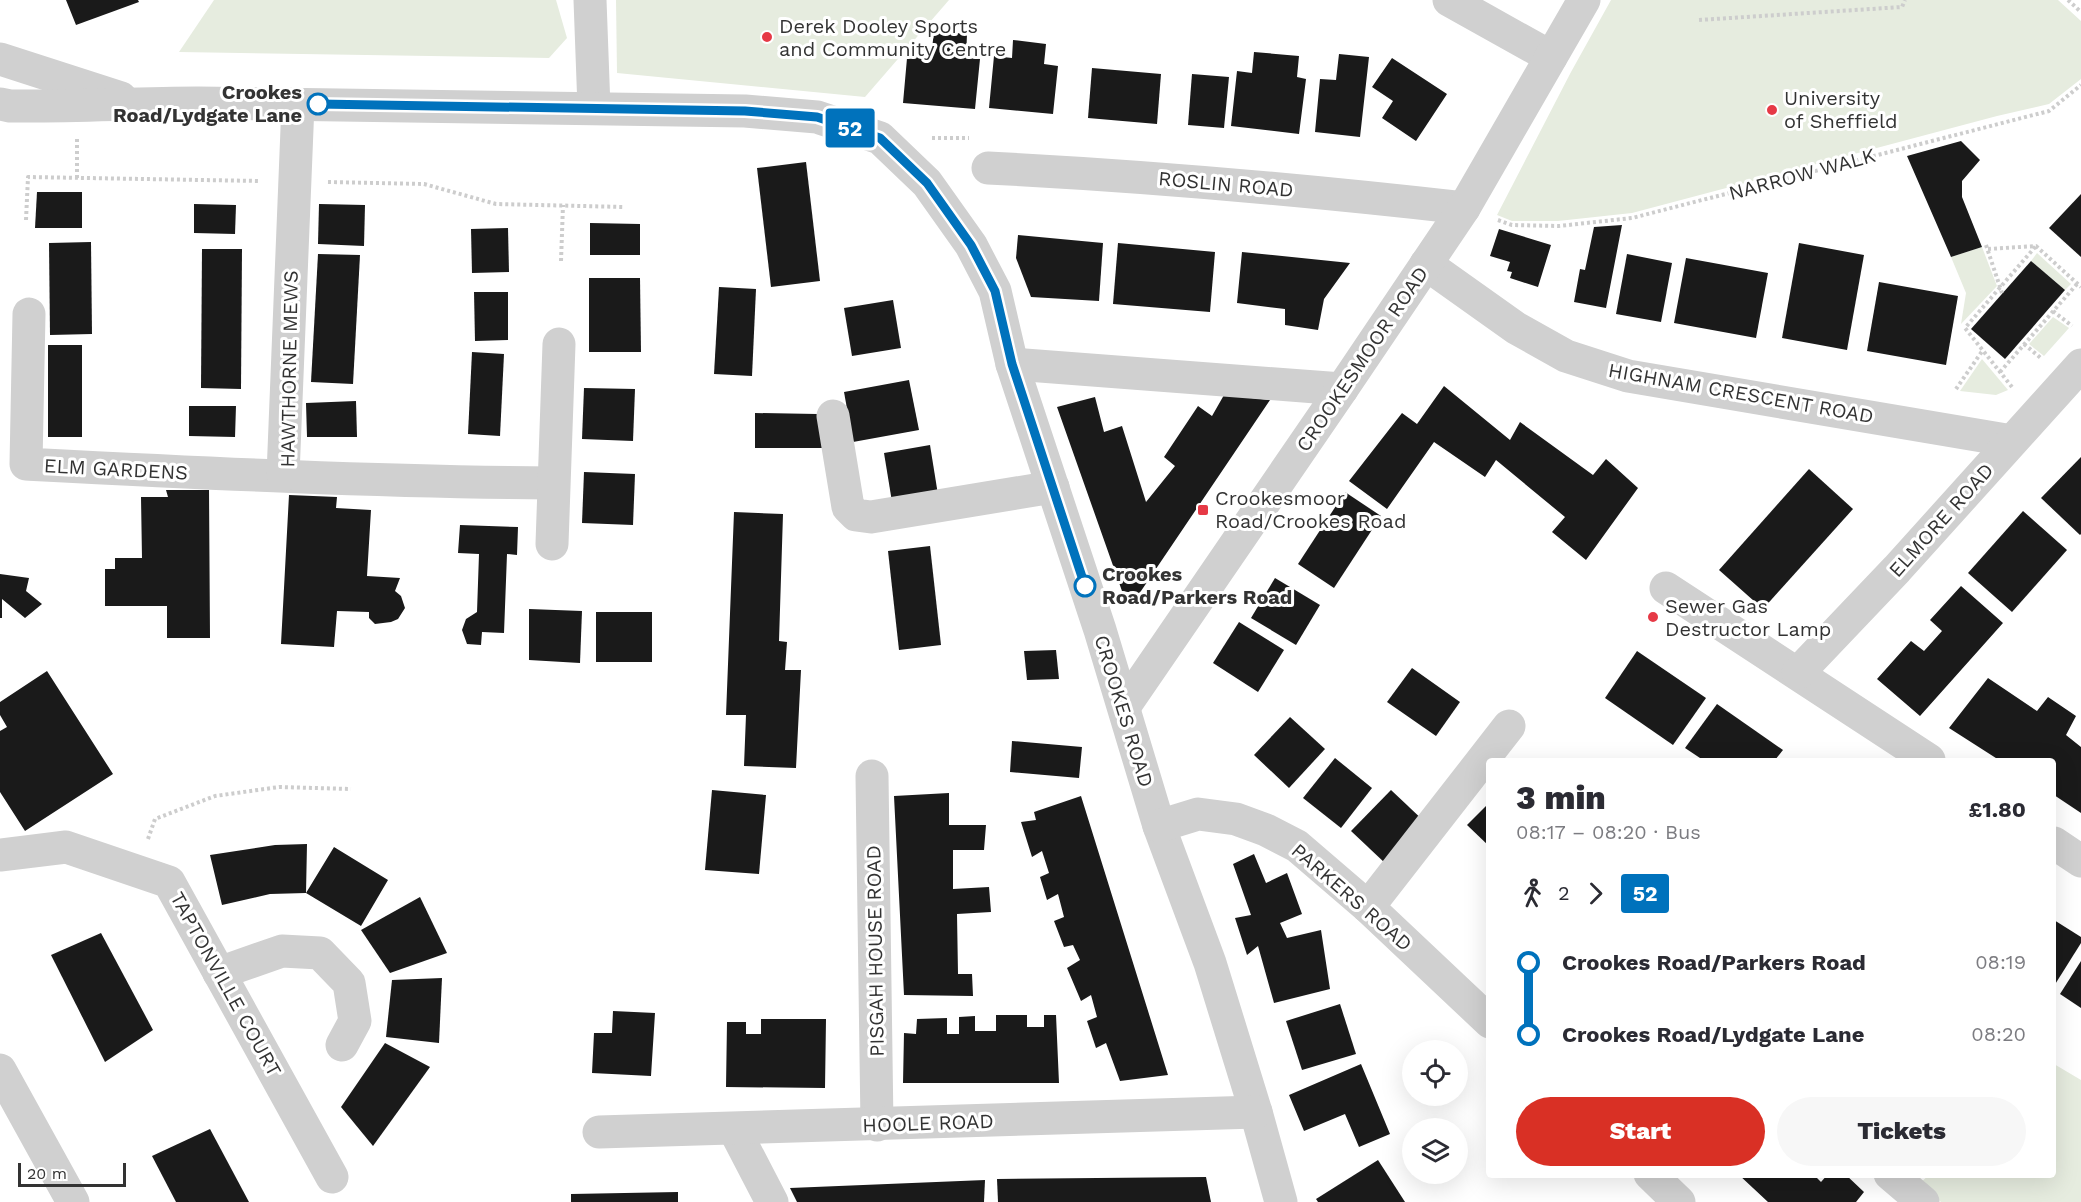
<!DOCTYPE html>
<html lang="en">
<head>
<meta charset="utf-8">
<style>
	body { margin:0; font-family:"Work Sans",sans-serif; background:#f7f7f7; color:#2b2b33; height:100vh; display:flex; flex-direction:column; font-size:22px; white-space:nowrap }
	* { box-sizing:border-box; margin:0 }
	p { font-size:20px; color:#7c7c81 }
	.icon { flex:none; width:33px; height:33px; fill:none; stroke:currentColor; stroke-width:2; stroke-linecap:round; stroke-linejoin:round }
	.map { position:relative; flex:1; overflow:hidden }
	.side { position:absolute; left:1486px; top:758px; width:570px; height:420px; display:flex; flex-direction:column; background:#fff; border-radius:6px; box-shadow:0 6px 24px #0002 }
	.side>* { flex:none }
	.badge { padding:0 12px; border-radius:4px; font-size:21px; line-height:39px }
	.controls { position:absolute; left:1402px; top:1040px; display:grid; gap:12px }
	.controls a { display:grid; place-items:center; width:66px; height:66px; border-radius:50%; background:#fff; box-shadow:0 6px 24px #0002; font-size:30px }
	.scale { position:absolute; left:18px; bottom:15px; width:108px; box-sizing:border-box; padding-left:6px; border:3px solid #333; border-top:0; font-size:16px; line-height:21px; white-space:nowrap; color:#333; -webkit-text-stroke:4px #fff; paint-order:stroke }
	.map>.badge { position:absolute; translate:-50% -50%; box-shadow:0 0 0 3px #fff }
	.legs { display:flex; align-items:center; gap:9px; height:66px; padding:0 30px; font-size:20px }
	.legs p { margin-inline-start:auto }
	.overview { display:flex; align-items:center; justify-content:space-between; height:102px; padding:0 30px }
	h1 { font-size:33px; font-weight:800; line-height:45px }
	.button { display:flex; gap:12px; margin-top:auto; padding:12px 30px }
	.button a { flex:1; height:69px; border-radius:36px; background:#d93025; color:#fff; font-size:24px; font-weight:800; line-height:69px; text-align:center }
	.button a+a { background:#f7f7f7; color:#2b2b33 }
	ul { padding:0 30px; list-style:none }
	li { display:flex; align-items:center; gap:21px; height:72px; font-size:22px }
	li i { display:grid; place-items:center; width:9px; height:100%; margin:0 8px; background:currentColor }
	li i::after { content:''; width:15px; height:15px; margin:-8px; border:4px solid; border-radius:50%; background:#fff }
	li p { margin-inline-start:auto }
	li:first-child i { background:linear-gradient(#0000 50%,currentColor 0) }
	li:last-child i { background:linear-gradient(currentColor 50%,#0000 0) }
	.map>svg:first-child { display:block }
	.green { fill:#e6ecdf }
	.building { fill:#1a1a1a }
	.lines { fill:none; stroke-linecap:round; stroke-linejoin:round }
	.path { stroke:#cdcdcd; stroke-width:4; stroke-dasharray:3 3; stroke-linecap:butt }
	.minor { stroke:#d0d0d0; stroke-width:33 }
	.line-1-casing { stroke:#fff; stroke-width:14 }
	.line-1 { stroke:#0072bc; stroke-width:9 }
	.poi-dot { fill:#e63946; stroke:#fff; stroke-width:2 }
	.stop-1-dot { fill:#fff; stroke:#0072bc; stroke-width:3 }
	.labels { text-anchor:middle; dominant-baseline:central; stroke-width:6; stroke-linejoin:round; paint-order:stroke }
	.poi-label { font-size:20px; fill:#333; stroke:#fff; text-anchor:start }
	.stop-label { font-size:20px; font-weight:bold; fill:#333; stroke:#fff; text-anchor:end }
	.street-label { font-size:20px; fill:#333; stroke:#fff }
</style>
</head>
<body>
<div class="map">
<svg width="2081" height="1202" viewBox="0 0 2081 1202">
	<rect width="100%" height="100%" fill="#fff"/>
	<g class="green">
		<polygon points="214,0 556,0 567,38 549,58 179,52"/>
		<polygon points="616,0 949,0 865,97 617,73"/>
		<polygon points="1611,0 2058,0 2081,21 2081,79 2049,104 1997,116 1632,213 1558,221 1512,221 1497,215 1571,72"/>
		<polygon points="1982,247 1997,286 1961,324 1966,293 1951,257"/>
		<polygon points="2037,253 2071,284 2065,290 2031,261"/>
		<polygon points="2053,317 2069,328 2044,356 2029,344"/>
		<polygon points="1982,359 2008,390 1996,395 1960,391"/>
		<polygon points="2054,1064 2081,1080 2081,1202 1941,1202 1920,1183 1929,1175 2054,1174"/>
	</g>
	<g class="building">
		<polygon points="66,0 138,0 139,2 76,25"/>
		<polygon points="934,31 967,34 966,58 980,59 975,109 903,103 908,47 932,49"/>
		<polygon points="1013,40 1046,44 1044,64 1058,66 1053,114 989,108 994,56 1012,58"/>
		<polygon points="1254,52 1299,56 1297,77 1306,79 1299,134 1231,126 1237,71 1252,73"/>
		<polygon points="1339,54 1369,57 1360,137 1315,132 1320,79 1336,80"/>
		<polygon points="1392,58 1447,94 1416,141 1382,118 1393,101 1372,87"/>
		<polygon points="1092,68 1161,74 1157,124 1088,118"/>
		<polygon points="1192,74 1229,77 1224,128 1188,125"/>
		<polygon points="1961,141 1980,160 1962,181 1962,197 1982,247 1951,257 1907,156"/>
		<polygon points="806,162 820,281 771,287 757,168"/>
		<polygon points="37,192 82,192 82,228 35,228"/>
		<polygon points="2081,194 2081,257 2049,228"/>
		<polygon points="194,204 236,205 235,234 194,233"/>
		<polygon points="319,204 365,205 364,246 318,244"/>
		<polygon points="590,223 640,224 640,255 590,255"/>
		<polygon points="1622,225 1606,308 1574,302 1580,269 1585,270 1594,227"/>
		<polygon points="508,228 509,272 472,273 471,229"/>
		<polygon points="1499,229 1551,245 1538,287 1510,278 1512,272 1507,271 1510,262 1490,256"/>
		<polygon points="1018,235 1103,243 1099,301 1031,297 1016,258"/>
		<polygon points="91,242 92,334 50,335 49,243"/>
		<polygon points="1118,243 1215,252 1210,312 1113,304"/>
		<polygon points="1799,243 1864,255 1847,350 1782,338"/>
		<polygon points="202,249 242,249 241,389 201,388"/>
		<polygon points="1242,252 1350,263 1324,299 1318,330 1285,325 1285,309 1237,303"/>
		<polygon points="318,254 360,255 353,384 311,382"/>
		<polygon points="1627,254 1672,263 1661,322 1616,314"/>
		<polygon points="1686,258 1768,273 1756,338 1674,323"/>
		<polygon points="2031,261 2065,290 2005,359 1971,329"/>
		<polygon points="589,278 640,278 641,352 589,352"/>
		<polygon points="1879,282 1958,296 1946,365 1867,351"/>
		<polygon points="719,287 756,289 752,376 714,374"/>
		<polygon points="474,292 508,292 508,340 475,341"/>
		<polygon points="893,300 901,348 852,356 844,308"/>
		<rect x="48" y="345" width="34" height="92"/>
		<polygon points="472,352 504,354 500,436 468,434"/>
		<polygon points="909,380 919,430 853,442 844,392"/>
		<polygon points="1444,386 1510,440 1520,422 1593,475 1606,459 1638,488 1586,560 1552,532 1565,517 1496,460 1485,477 1434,442 1387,509 1349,481 1402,413 1417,424"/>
		<polygon points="584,388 635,389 633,441 582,439"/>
		<polygon points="1224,395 1270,400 1139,594 1122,591 1057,407 1095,397 1104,432 1122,426 1146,502 1175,466 1164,457 1198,406 1212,416"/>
		<polygon points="356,401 357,437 307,437 306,403"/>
		<polygon points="189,406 236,406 235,437 189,436"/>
		<polygon points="755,413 817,414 829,424 828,448 755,448"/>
		<polygon points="930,445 939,501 893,508 884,453"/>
		<polygon points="2081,457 2081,534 2080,535 2041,498"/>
		<polygon points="1809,469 1853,509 1763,609 1719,570"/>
		<polygon points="584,472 635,474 633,525 582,523"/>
		<polygon points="166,490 209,490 210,638 167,638 167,606 105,606 105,569 115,569 115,558 142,558 141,497 168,497"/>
		<polygon points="1345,492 1381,516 1334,588 1298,564"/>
		<polygon points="289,495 337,497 336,508 371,510 367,576 400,578 395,591 401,596 405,608 398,619 391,622 375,624 369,618 369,612 337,611 334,647 281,644"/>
		<polygon points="2023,511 2067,550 2012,612 1968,573"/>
		<polygon points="734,512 783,514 779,641 787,642 785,670 801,670 796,768 744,766 746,715 726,715"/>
		<polygon points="460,525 518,527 517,555 507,554 504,633 482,632 481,645 467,644 462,630 466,619 477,612 479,554 458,553"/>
		<polygon points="930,546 941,645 899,650 888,551"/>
		<polygon points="0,574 29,578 26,591 42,604 25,618 2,599 2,618 0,618"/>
		<polygon points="1275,578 1320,605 1296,645 1251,618"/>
		<polygon points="1961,586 2003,623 1920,716 1877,679 1911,641 1924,651 1942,631 1930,620"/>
		<polygon points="529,609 582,611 580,663 529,660"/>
		<rect x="596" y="612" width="56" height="50"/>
		<polygon points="1239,622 1284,650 1258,692 1213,663"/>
		<polygon points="1056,650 1059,679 1027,680 1024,651"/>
		<polygon points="1637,651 1706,698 1673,745 1605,698"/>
		<polygon points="1412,668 1460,702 1436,736 1387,702"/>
		<polygon points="47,671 113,774 25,831 0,792 0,731 7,727 0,715 0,702"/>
		<polygon points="1988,678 2037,711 2048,697 2076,716 2066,735 2081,747 2081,813 2054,795 2054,760 1999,760 1949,728"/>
		<polygon points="1717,704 1783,750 1775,760 1703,760 1685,748"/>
		<polygon points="1290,717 1325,749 1289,788 1254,755"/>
		<polygon points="1012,741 1082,747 1079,778 1010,772"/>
		<polygon points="1335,758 1372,788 1341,828 1303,798"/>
		<polygon points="712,790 766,795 759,874 705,870"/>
		<polygon points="1391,790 1426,823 1386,864 1351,831"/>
		<polygon points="949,793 949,825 986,825 984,850 953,850 953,889 989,887 991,912 957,914 958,974 972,974 973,996 904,995 894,796"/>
		<polygon points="1081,796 1168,1075 1120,1081 1106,1043 1096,1048 1087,1021 1097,1017 1091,995 1081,1001 1067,968 1080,960 1073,945 1064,947 1054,921 1064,917 1058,894 1047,900 1040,877 1049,873 1042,851 1032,857 1021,822 1036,820 1034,812"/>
		<polygon points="1490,802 1490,847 1467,825"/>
		<polygon points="307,844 306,893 334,847 388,880 361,926 306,893 270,894 222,905 210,855 275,845"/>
		<polygon points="1254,854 1266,883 1287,873 1302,914 1280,923 1287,938 1321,930 1330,989 1274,1003 1258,946 1247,955 1235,918 1251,915 1233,864"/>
		<polygon points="420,897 447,953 390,973 361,930"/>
		<polygon points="2054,920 2081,937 2081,943 2054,986"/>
		<polygon points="101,933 153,1030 105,1062 51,955"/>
		<polygon points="2081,961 2081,1008 2060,994"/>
		<polygon points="442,978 439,1043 386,1037 392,980"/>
		<polygon points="1340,1004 1356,1054 1302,1070 1286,1021"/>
		<polygon points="613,1011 655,1013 651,1076 592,1073 594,1033 612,1033"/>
		<polygon points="996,1015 1027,1015 1027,1027 1044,1027 1044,1015 1056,1015 1059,1083 903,1083 904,1033 916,1034 917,1019 947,1018 947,1034 959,1034 959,1017 975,1016 975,1031 996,1031"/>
		<polygon points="761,1019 826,1019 825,1088 726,1087 727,1022 746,1022 746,1034 761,1034"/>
		<polygon points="385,1043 430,1067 373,1146 341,1107"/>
		<polygon points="1361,1064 1390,1134 1359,1147 1345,1114 1304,1131 1289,1095"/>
		<polygon points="210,1129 249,1202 176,1202 152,1156"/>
		<polygon points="1378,1160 1405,1202 1318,1202 1316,1199"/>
		<polygon points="1738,1174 1813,1174 1821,1182 1828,1174 1845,1174 1864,1192 1856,1202 1768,1202"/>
		<polygon points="1206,1177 1211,1202 998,1202 997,1179"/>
		<polygon points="985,1180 984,1202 797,1202 790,1188"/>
		<polygon points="678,1192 678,1202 571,1202 571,1194"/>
	</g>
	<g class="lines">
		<g class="path">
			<polyline points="2068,0 2081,12"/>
			<polyline points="1699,20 1902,7 1905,0"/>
			<polyline points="932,138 969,138"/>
			<polyline points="77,139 77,178"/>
			<polyline points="328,182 424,184 496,204 624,207"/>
			<polyline points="26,220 28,177 260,181"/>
			<polyline points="1498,220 1512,225 1559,226 1632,218 2049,111 2081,85"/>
			<polyline points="1986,245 2002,293"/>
			<polyline points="1988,249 2036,246 2081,287"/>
			<polyline points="561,261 563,205"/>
			<polyline points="2053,311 2072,326"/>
			<polyline points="2024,344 2042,359"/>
			<polyline points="2000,372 2077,284"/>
			<polyline points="2012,387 1965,328 2036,246"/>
			<polyline points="1956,389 1983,350"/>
			<polyline points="148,839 155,819 215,796 279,787 351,789"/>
		</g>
		<g class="minor">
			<polyline points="590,0 594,108"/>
			<polyline points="1449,0 1551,57"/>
			<polyline points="0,59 121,98"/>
			<path d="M0 104 10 106C72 107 135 103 198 103L745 111 817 117 880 138 927 183 971 245 995 291 1012 364 1100 630 1159 826 1210 963 1256 1112 1281 1202"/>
			<path d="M988 168C1147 176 1305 190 1464 208"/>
			<polyline points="1426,264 1516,328 1566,356 1628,376 2012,441"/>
			<path d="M29 314 26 464C202 473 377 482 553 483"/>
			<polyline points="1012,364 1342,389"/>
			<polyline points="833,416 848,507 856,515 871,517 1053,487"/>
			<polyline points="283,475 298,104"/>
			<polyline points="552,544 559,344"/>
			<polyline points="1666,588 1929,760"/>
			<polyline points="1798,673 1897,569 2081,365"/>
			<polyline points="1124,707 1342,389 1464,208 1584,0"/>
			<polyline points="872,776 877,1125"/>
			<polyline points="1159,826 1198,814 1236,819 1266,830 1297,846 1368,907 1490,1022"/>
			<polyline points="2054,843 2081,861"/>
			<polyline points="0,855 66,847 169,882 332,1177"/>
			<polyline points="1368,907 1509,726"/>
			<polyline points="219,973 282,951 320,953 349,983 355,1021 342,1045"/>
			<polyline points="0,1070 73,1202"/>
			<polyline points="734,1129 772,1202"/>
			<polyline points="599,1132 1256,1112"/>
			<polyline points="1650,1174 1679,1202"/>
			<polyline points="1890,1174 1923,1202"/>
		</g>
	</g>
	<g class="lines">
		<g class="line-1-casing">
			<polyline id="line-1" points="318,104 745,111 817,117 880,138 927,183 971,245 995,291 1012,364 1085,586"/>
		</g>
		<use href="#line-1" class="line-1"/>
	</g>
	<g class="poi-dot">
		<circle cx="767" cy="37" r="6"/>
		<circle cx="1772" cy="110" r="6"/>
		<rect x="1197" y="504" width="12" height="12" rx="3"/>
		<circle cx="1653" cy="617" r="6"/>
	</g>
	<g class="stop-1-dot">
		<circle cx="318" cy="104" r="10"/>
		<circle cx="1085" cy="586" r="10"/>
	</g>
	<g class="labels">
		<g class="poi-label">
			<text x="779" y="26">Derek Dooley Sports<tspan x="779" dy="23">and Community Centre</tspan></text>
			<text x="1784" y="98">University<tspan x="1784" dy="23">of Sheffield</tspan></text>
			<text x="1215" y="498">Crookesmoor<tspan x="1215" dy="23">Road/Crookes Road</tspan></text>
			<text x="1665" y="606">Sewer Gas<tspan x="1665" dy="23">Destructor Lamp</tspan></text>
		</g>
		<g class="stop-label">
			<text x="302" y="92">Crookes<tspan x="302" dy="23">Road/Lydgate Lane</tspan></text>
			<text x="1102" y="574" text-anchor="start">Crookes<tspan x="1102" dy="23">Road/Parkers Road</tspan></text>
		</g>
		<g class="street-label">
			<text transform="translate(1802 174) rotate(-15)">NARROW WALK</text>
			<text transform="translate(1226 184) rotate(5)">ROSLIN ROAD</text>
			<text transform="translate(1362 359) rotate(-56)">CROOKESMOOR ROAD</text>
			<text transform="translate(289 369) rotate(-89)">HAWTHORNE MEWS</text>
			<text transform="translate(1741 393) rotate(10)">HIGHNAM CRESCENT ROAD</text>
			<text transform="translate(116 469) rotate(3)">ELM GARDENS</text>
			<text transform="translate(1941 520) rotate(-48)">ELMORE ROAD</text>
			<text transform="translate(1124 711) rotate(73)">CROOKES ROAD</text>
			<text transform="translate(1352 897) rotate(41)">PARKERS ROAD</text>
			<text transform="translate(875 951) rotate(-91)">PISGAH HOUSE ROAD</text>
			<text transform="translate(226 984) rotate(61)">TAPTONVILLE COURT</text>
			<text transform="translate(928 1123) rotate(-2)">HOOLE ROAD</text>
		</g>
	</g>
</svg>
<div class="controls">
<a><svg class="icon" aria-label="locate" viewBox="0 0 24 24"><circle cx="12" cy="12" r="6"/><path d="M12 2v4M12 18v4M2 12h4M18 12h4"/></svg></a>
<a><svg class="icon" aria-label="layers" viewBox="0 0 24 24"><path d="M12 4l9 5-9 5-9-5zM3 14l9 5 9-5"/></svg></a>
</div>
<div class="scale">20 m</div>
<b class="badge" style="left:850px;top:128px;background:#0072bc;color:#fff">52</b>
<section class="side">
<div class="overview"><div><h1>3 min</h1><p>08:17 – 08:20 · Bus</p></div><b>£1.80</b></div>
<div class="legs"><svg class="icon" aria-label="walk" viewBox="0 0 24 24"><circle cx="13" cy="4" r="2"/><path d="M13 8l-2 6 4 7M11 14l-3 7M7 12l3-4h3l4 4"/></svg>2<svg class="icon" aria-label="forward" viewBox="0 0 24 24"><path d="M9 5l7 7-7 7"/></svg><b class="badge" style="background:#0072bc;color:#fff">52</b></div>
<ul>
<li><i style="color:#0072bc"></i><b>Crookes Road/Parkers Road</b><p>08:19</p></li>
<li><i style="color:#0072bc"></i><b>Crookes Road/Lydgate Lane</b><p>08:20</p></li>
</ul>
<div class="button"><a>Start</a><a>Tickets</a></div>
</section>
</div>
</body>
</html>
